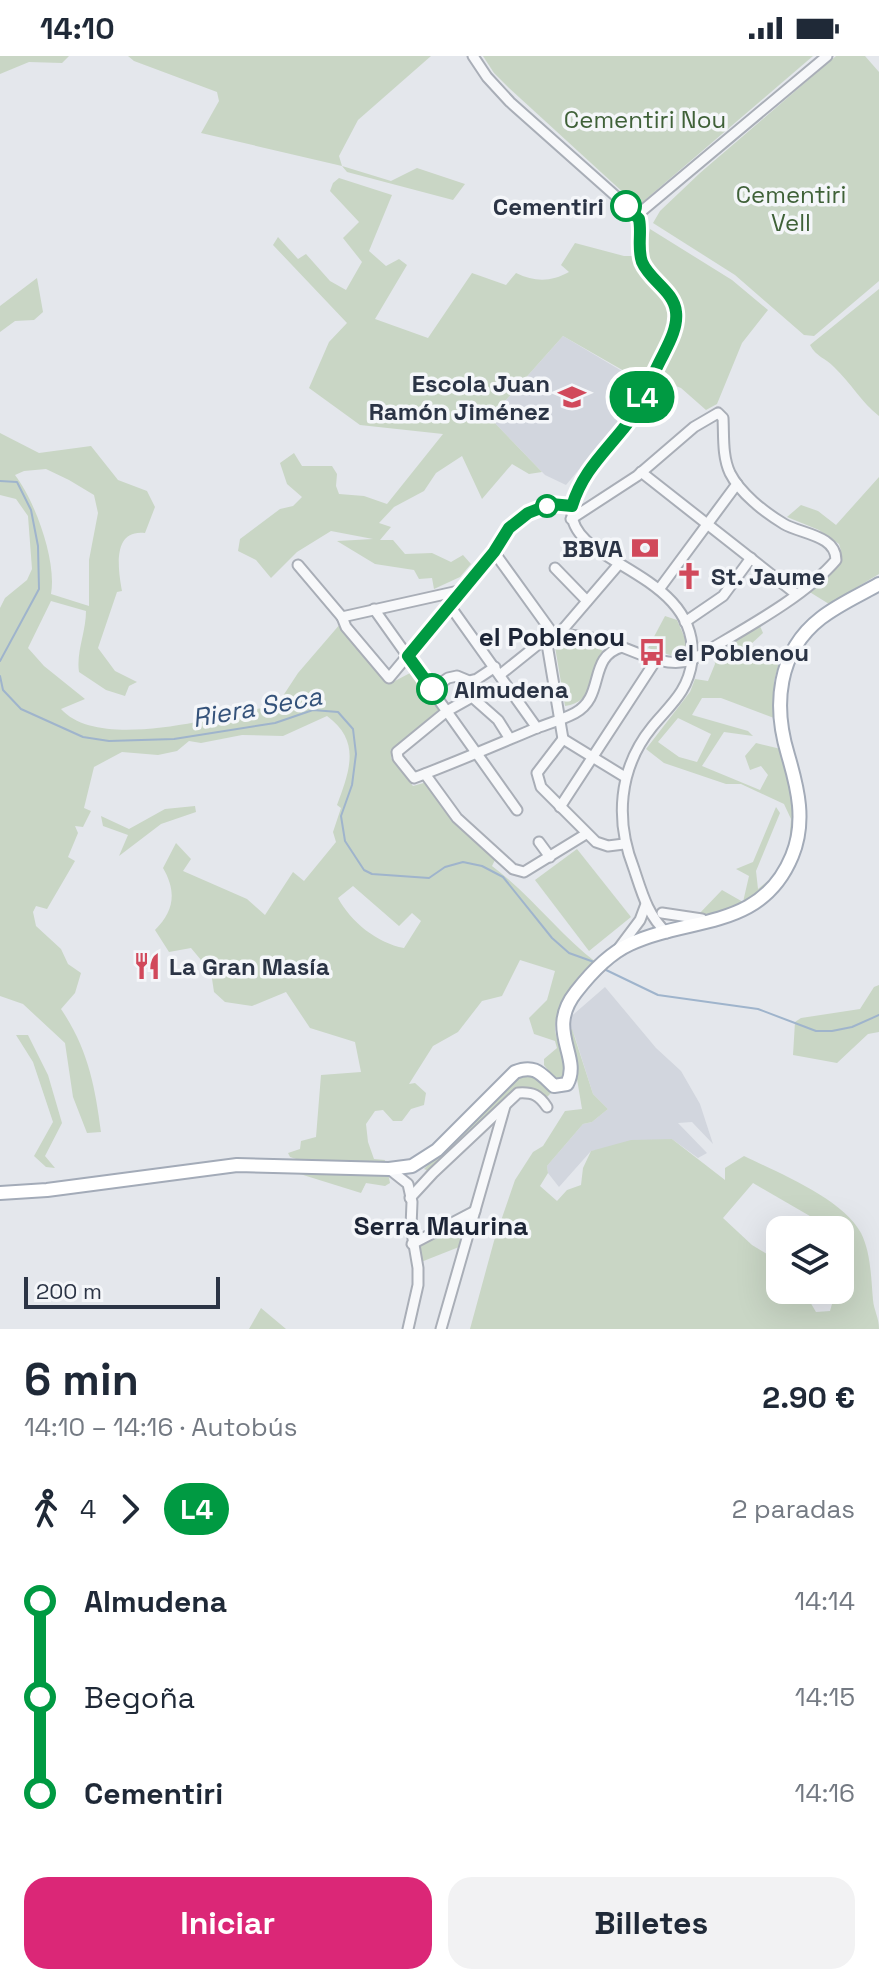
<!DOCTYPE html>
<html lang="es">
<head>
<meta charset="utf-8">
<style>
	body { margin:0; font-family:"Space Grotesk",sans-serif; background:#f2f2f3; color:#1f2937; height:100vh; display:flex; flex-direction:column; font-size:30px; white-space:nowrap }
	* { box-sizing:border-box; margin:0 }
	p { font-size:26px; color:#747a83 }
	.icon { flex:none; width:44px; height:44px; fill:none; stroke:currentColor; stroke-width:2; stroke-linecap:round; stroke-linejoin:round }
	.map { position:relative; height:1273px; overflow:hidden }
	.details { display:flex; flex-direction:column; background:#fff; flex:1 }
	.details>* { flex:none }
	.badge { padding:0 16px; border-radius:26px; font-size:28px; line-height:52px }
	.fabs { position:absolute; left:766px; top:1160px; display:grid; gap:16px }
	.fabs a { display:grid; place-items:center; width:88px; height:88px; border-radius:16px; background:#fff; box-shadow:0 8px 32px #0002; font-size:40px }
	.scale { position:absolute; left:24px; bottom:20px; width:196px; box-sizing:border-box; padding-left:8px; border:4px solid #2b3445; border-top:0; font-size:22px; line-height:28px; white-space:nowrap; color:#2b3445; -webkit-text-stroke:6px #f4f6f9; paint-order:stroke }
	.map>.badge { position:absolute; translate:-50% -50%; box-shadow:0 0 0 4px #fff }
	.legs { display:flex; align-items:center; gap:12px; height:88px; padding:0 24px; font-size:26px }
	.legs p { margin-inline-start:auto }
	.head { display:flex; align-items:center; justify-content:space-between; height:136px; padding:0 24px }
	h1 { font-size:44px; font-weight:700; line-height:60px }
	.action { display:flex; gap:16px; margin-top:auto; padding:16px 24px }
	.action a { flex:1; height:92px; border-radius:24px; background:#db2777; color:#fff; font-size:32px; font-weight:700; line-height:92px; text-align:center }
	.action a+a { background:#f2f2f3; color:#1f2937 }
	ul { padding:0 24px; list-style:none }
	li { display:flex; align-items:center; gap:28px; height:96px; font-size:30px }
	li i { display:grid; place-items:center; width:12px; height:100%; margin:0 10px; background:currentColor }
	li i::after { content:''; width:20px; height:20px; margin:-10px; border:6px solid; border-radius:50%; background:#fff }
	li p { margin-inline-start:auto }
	li:first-child i { background:linear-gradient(#0000 50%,currentColor 0) }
	li:last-child i { background:linear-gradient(currentColor 50%,#0000 0) }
	.status { display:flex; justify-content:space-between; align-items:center; height:56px; padding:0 40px; background:#fff; direction:ltr }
	.status svg { height:22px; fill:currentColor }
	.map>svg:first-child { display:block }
	.built { fill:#d2d6de }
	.green { fill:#c9d6c5; fill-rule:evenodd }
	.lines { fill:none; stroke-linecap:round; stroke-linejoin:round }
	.stream { stroke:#9fb4cc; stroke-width:2 }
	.minor-casing { stroke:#a9aeb7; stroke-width:13 }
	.major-casing { stroke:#a3abb8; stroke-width:16 }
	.minor { stroke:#f7f8fa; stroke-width:9 }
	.major { stroke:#fff; stroke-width:12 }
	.line-1-casing { stroke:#fff; stroke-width:18 }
	.line-1 { stroke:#009a42; stroke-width:12 }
	.stop-1-dot { fill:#fff; stroke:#009a42; stroke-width:4 }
	.labels { text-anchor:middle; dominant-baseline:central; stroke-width:7; stroke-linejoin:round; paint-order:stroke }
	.park-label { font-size:24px; fill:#3f6138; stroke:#f4f6f9 }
	.stop-label { font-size:24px; font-weight:bold; fill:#2b3445; stroke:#f4f6f9; text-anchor:end }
	.poi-label { font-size:24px; font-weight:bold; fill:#2b3445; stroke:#f4f6f9; text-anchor:start }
	.neighbourhood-label { font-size:26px; font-weight:bold; fill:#1d2536; stroke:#f4f6f9 }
	.water-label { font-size:26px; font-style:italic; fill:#34527a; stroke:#f4f6f9 }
</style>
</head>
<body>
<div class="status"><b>14:10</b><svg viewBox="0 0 49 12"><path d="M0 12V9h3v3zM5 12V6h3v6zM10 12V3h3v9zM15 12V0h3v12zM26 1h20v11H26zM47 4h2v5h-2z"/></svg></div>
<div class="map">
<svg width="879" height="1273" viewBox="0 0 879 1273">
	<rect width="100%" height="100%" fill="#e4e7ec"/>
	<g class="built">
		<polygon points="563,280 642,327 628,355 566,429 545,419 490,362"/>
		<polygon points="605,931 656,992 681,1015 700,1048 713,1088 692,1066 678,1067 707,1097 698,1102 672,1083 591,1095 559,1131 548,1117 547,1110 583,1068 592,1066 608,1053 593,1038 575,981 567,964"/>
	</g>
	<g class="green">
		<polygon points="0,0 69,0 62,7 29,6 0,18"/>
		<polygon points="128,0 431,0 358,64 339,100 342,110 391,125 417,112 465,128 453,144 347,116 342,110 201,77 219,45 217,36 134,5"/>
		<polygon points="483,0 813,0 638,150 509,32 494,17"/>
		<polygon points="836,0 865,0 879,16 879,225 814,280 804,279 735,219 653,167 660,155 700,117"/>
		<path d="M339 122 392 139 369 195 386 210 399 203 407 209 375 263 428 282 472 217 506 229 516 217C535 226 551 226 569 216L561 209 575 187 624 200H634C643 217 658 229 667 245 681 270 656 304 645 327L563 280 490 362 542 416 529 418 512 408 482 443 462 400 436 417 424 435 394 451 379 467 391 471 380 484H393L405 498 432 497 451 506 463 499 471 508 460 521 434 533 432 522 419 523 414 514 375 508 337 485 373 483 331 475 297 496 271 522 256 504 238 495 240 483 280 453 293 450 302 441 287 428 280 407 294 397 302 410H332L337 418 336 430 339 438 364 440 387 448 443 378 360 369 309 332 329 286 347 267 273 189 278 181 298 203 306 198 330 225 346 234 362 206 343 182 359 166 330 135 333 127Z"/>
		<path d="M650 173 732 224 768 254 742 287 717 348 706 354 681 332 662 325 658 333 656 331 685 256C678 235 647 218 646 194 646 187 649 180 650 173Z"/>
		<polygon points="37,222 43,256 34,264 15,265 0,276 0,250"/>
		<path d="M879 233V360C861 346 851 327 834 311 826 302 816 301 810 289Z"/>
		<path d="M0 377 39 397 91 390 118 424 147 435 155 451 145 477C112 473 118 513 122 535L117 536 98 592 115 615 137 626 129 630 125 640 106 634 79 616C76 596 86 576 86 555L51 545 28 592 44 610 85 643 61 653C99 695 213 662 262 652L279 646 298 617 341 567 391 627 412 616 439 653 392 696 391 702 413 730 427 726 496 802 492 810C531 839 559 878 597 907 581 925 549 952 556 979 559 991 564 1004 567 1016L563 1024H556L544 1009V1003L557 992 555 985 534 978 529 962 547 944 555 915 520 904 502 940 482 945 458 976 433 990 409 1028 415 1027 426 1037 424 1049 411 1053 402 1065H393L383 1054 375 1055 366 1068 368 1086 374 1103 385 1104 384 1108 302 1105 290 1101 288 1097 300 1093 301 1085 316 1081 321 1019 361 1016 355 986 310 972 286 936 252 950 225 946 214 936 211 916 191 892 169 896 155 874C174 855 177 836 163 812L176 787 191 803 183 815 247 843 265 859 293 816 304 825 336 786 333 776 341 752 337 749C350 714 361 685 327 660L283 680 242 679 201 687 189 685 177 695 158 699 122 696 94 711 84 752 91 755 83 771 75 770 78 777 68 801 75 805 47 853 36 850 33 856 36 870 61 893 68 908 81 917 75 937 61 953C88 993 95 1030 101 1076L87 1077 73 1041 65 987 23 948 0 940V552L5 542 27 524 32 513 28 460 16 443 0 439ZM46 413 69 424 94 439 98 457 89 504V550L51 538C57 505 35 445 15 419L24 415ZM353 830 399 870 412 857 421 865 404 892C377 887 351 866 338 842Z"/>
		<path d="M879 421V518L829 548 808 535C825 523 848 512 839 488L819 474 787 461 801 449 818 455 836 469Z"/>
		<polygon points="665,560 677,564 687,587 682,596 673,600 648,592"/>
		<path d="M760 570 763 577 750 589 780 603 774 625V662L721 642H702L692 659 748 675 753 680 724 676 702 710 760 734 768 719 761 710 750 714 745 700 756 687 781 693C790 728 797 753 789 789L791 763 784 748 741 728H726L664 707 646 693 690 636 695 623 708 625 715 608 714 599ZM678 662 711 678 697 706 679 701 658 686Z"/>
		<path d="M554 585 589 587 603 595C590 616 596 646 565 650Z"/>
		<polygon points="195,750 196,756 161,768 119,800 128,779 103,770 101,760 129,773 165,753"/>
		<path d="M776 751 780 757 756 815 758 833 770 823C752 848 727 856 698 859L722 834 743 846 749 820 736 813 753 806Z"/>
		<polygon points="577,793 631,861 589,895 535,824"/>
		<polygon points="879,929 879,976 868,978 837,1007 793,999 795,966 801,962 860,953 874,931"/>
		<path d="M572 973 593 1038 608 1053 592 1066 583 1068 547 1110 548 1117 540 1130 557 1145 567 1134 581 1129 583 1112 591 1095 631 1084 672 1083 725 1124V1112L744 1100C779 1117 843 1143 861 1177 871 1197 871 1222 873 1244 874 1255 879 1261 879 1273H470L494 1185 515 1124 533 1096 543 1090 565 1055 582 1053 569 975ZM753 1127 834 1174H840V1181L846 1189 840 1218V1234H836L830 1255 816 1256 803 1234H780V1206L752 1189 723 1162Z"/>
		<polygon points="16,979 28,979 48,1019 62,1067 45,1100 55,1112 46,1111 34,1100 53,1066 33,1006"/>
		<polygon points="527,1017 539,1021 553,1035 543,1045 518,1037 433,1117 424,1113 511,1024"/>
		<polygon points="296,1113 388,1117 390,1127 385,1130 366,1127 361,1137 300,1118"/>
		<polygon points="461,1166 469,1168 459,1191 421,1206 417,1191"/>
		<polygon points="261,1252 286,1273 249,1273"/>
	</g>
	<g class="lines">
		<g class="stream">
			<polyline points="0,425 17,426 31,454 38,490 39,533 0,605"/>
			<polyline points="0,620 3,634 21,653 83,681 109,685 174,683 275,667 313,654 338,656 353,673 356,698 352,729 341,760 345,785 364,814 372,818 429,822 445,811 463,806 482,810 503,821 552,882 569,897 594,906"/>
			<polyline points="604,913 658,939 758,953 816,975 832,975 852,971 879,959"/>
		</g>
		<g class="minor-casing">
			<g id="minor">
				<polyline points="473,0 487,21 510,46 637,159"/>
				<path d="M637 159C644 173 636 189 641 204 651 230 676 234 677 265 665 296 651 331 633 359 614 389 574 414 572 454 568 509 701 515 692 605 688 636 670 649 652 671 618 713 615 765 634 813 642 837 648 860 667 877"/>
				<polyline points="637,159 827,0"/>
				<polyline points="641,416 796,538"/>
				<path d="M494 496 551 575C567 580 585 580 601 584 630 591 661 614 692 604 736 577 803 543 836 504 836 479 801 478 784 468 764 456 740 437 730 417 722 400 724 379 723 362L718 357 694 371 637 420 571 463"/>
				<polyline points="298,509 342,561 463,534"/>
				<polyline points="555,512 587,545"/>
				<polyline points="660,532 737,428"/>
				<polyline points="450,550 537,672"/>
				<polyline points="374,553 517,754"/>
				<polyline points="342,561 346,571 389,622 494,496 509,472 528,457 551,448 572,450"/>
				<polyline points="685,566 723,540 751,502"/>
				<polyline points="559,578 619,508"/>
				<polyline points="501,618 546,582 563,683"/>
				<polyline points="432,633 448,622 457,620 469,625 477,623 495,611"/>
				<path d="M510 683 498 664 472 641 447 655 397 696 398 702 414 722C454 707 494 690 534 673 547 668 562 664 575 657 606 640 587 601 622 591"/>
				<polyline points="563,683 537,717 541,731 596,786 608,790 624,788"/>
				<polyline points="563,683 625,721"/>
				<polyline points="425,718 457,762 513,813 524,816 586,778"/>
				<polyline points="560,751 656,604"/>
				<polyline points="539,786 550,801"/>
				<polyline points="662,857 702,863"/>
				<polyline points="619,892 640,864 646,848"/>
				<polyline points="389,1113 408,1128 412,1146 411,1171 418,1212 418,1229 408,1273"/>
				<path d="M410 1142 433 1117 518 1037C533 1036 539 1039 547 1051"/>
				<polyline points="412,1188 475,1155"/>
				<polyline points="441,1273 505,1050"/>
			</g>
		</g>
		<g class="major-casing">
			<path id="major" d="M0 1137 47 1134 237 1109 389 1113 412 1110 437 1094 515 1016C535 1008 541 1018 554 1030L567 1028C582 1000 545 975 576 936 590 918 608 898 630 888 690 860 761 875 792 800 806 766 798 733 788 699 773 650 777 596 821 562 839 548 860 539 879 528"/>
		</g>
		<use href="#minor" class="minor"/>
		<use href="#major" class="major"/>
	</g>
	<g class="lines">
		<g class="line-1-casing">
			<path id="line-1" d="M432 633 408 600 494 496 509 472 528 457 551 448 572 450C582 417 602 399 623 373 640 353 649 326 661 303 668 289 678 272 676 256 674 235 650 225 642 206 637 192 642 177 639 163L626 150"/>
		</g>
		<use href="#line-1" class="line-1"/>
	</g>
	<defs>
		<g id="school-bare" transform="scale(2.16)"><path d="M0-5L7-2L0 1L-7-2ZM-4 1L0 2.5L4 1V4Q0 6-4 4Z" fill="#d1495b" stroke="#f4f6f9" stroke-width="2.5" paint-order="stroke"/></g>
		<g id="bank-bare" transform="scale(2.16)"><path d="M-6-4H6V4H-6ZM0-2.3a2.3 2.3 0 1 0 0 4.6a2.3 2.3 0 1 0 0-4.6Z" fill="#d1495b" stroke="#f4f6f9" stroke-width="2.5" paint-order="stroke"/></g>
		<g id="church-bare" transform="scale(2.16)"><path d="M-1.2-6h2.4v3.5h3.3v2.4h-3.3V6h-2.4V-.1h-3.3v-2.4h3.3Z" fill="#d1495b" stroke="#f4f6f9" stroke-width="2.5" paint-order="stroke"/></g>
		<g id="bus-bare" transform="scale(2.16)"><path d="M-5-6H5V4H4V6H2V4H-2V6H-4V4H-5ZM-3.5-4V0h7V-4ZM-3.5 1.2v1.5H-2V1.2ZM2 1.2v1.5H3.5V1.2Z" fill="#d1495b" stroke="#f4f6f9" stroke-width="2.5" paint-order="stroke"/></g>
		<g id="restaurant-bare" transform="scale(2.16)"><path d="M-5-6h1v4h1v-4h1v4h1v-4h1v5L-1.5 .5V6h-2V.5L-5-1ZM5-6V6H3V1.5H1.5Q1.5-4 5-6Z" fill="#d1495b" stroke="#f4f6f9" stroke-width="2.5" paint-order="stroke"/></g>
	</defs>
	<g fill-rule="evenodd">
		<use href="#school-bare" x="572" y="341"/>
		<use href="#bank-bare" x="645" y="492"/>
		<use href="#church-bare" x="689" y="520"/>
		<use href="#bus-bare" x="652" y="596"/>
		<use href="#restaurant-bare" x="147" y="910"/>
	</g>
	<g class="stop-1-dot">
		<circle cx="626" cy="150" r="14"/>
		<circle cx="547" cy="450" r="10"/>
		<circle cx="432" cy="633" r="14"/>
	</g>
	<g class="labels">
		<g class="park-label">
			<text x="645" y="63">Cementiri Nou</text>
			<text x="791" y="138">Cementiri<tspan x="791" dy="28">Vell</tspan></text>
		</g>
		<g class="stop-label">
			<text x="604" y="150">Cementiri</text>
			<text x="454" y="633" text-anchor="start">Almudena</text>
		</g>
		<g class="poi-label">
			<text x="550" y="327" text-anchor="end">Escola Juan<tspan x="550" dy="28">Ramón Jiménez</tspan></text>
			<text x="623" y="492" text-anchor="end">BBVA</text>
			<text x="711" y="520">St. Jaume</text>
			<text x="674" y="596">el Poblenou</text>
			<text x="169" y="910">La Gran Masía</text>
		</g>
		<g class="neighbourhood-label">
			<text x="552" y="581">el Poblenou</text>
			<text x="441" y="1170">Serra Maurina</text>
		</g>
		<g class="water-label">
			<text transform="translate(257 651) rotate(-10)">Riera Seca</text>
		</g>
	</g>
</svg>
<div class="fabs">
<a><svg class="icon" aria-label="layers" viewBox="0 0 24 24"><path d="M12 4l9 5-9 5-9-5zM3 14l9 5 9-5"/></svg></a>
</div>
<div class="scale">200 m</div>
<b class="badge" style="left:642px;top:341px;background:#009a42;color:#fff">L4</b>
</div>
<section class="details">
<div class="head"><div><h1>6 min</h1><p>14:10 – 14:16 · Autobús</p></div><b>2.90 €</b></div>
<div class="legs"><svg class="icon" aria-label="walk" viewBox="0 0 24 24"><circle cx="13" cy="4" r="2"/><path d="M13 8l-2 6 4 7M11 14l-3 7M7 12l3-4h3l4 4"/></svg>4<svg class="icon" aria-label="forward" viewBox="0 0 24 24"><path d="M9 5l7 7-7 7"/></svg><b class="badge" style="background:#009a42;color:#fff">L4</b><p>2 paradas</p></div>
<ul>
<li><i style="color:#009a42"></i><b>Almudena</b><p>14:14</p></li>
<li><i style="color:#009a42"></i><span>Begoña</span><p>14:15</p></li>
<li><i style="color:#009a42"></i><b>Cementiri</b><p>14:16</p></li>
</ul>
<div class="action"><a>Iniciar</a><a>Billetes</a></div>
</section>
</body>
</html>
